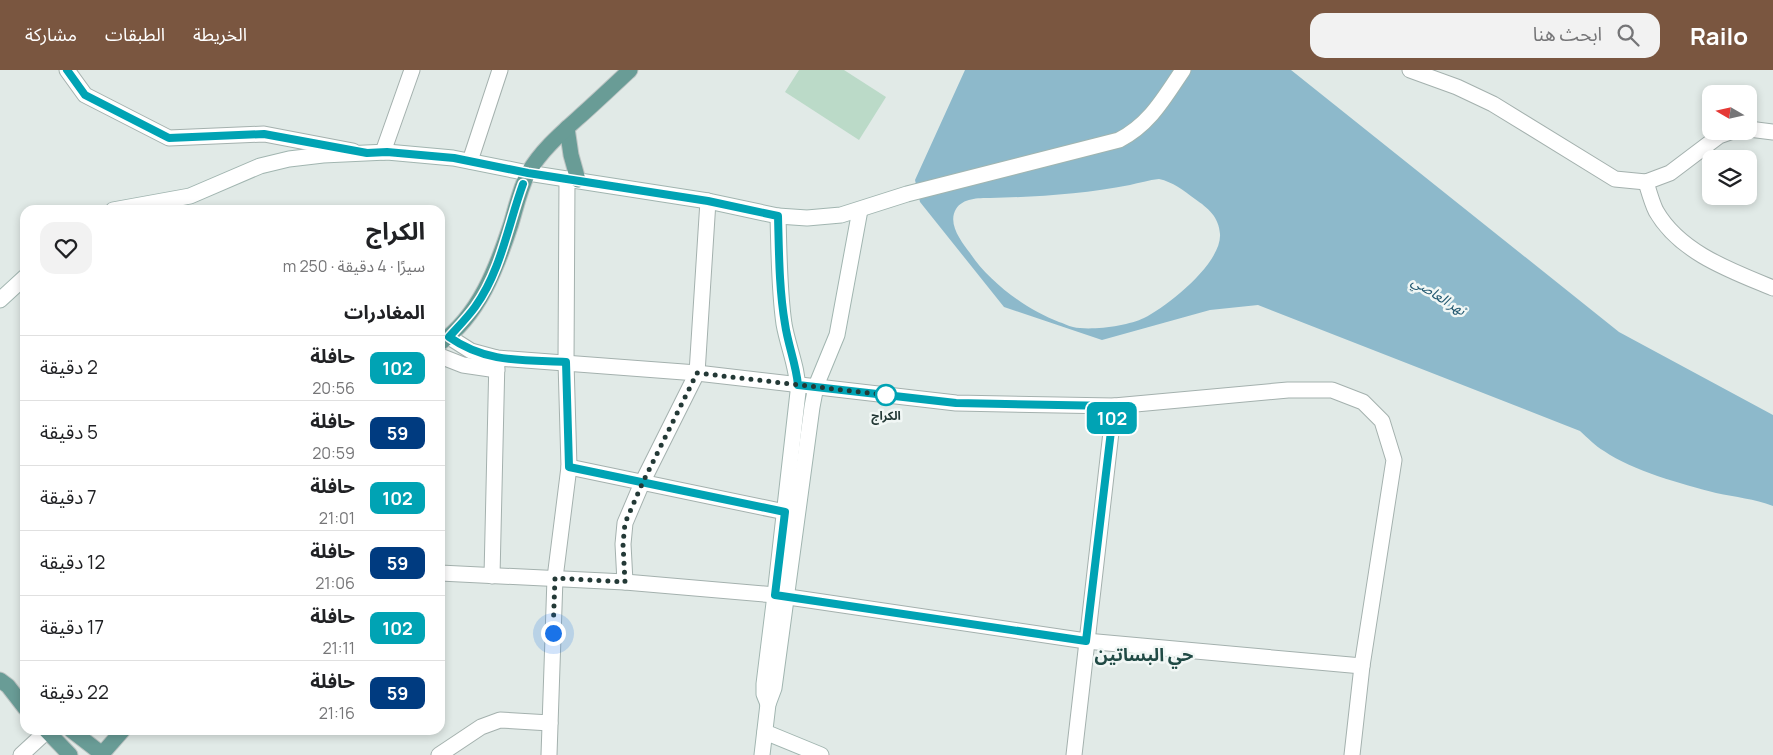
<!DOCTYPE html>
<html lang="ar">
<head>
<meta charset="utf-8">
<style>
	body { margin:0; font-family:Manrope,"Noto Sans Arabic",sans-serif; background:#f2f2f2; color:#202124; direction:rtl; height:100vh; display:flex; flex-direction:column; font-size:19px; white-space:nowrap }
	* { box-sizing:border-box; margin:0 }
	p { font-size:16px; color:#757577 }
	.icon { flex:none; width:28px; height:28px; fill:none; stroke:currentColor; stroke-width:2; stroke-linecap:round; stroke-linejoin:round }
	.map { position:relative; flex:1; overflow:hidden; direction:ltr }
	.details { position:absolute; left:20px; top:135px; width:425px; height:530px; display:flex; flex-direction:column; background:#fff; border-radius:15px; box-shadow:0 2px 8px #0003; direction:rtl }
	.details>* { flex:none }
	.badge { padding:0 10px; border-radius:8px; font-size:18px; line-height:32px }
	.needle { width:32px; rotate:279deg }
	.tools { position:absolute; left:1702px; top:15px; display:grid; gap:10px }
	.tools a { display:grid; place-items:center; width:55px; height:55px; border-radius:10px; background:#fff; box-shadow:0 2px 8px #0003; font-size:25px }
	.you { position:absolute; width:25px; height:25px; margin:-12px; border:4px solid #fff; border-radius:50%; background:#1a73e8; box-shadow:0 0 0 8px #1a73e833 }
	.map>.badge { position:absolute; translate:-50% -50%; box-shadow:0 0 0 2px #fff }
	h2 { padding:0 20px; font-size:19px; line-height:45px }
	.round { display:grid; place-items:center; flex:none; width:52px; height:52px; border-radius:15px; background:#f2f2f2 }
	.head { display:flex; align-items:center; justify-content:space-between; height:85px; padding:0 20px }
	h1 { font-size:24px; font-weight:700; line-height:38px }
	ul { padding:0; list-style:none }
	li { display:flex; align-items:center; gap:15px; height:65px; padding:0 20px; border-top:1px solid #e0e0e0 }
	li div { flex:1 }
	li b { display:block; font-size:19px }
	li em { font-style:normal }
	li .badge { min-width:55px; font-weight:700; text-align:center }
	header { display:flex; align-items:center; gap:30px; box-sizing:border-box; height:70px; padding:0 25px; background:#7a5640; color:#fff }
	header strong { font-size:24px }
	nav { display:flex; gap:28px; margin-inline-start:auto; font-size:18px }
	.search { width:350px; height:45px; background:#f2f2f2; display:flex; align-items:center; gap:12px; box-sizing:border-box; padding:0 18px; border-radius:15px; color:#757577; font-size:19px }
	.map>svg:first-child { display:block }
	.green { fill:#bbdac8 }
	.water { fill:#8db9cb; fill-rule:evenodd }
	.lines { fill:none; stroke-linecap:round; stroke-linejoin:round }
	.street-casing { stroke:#a4b1ae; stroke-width:17 }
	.secondary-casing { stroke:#a1b5b0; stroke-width:17 }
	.primary-casing { stroke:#bdc4c3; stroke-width:17 }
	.street { stroke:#fff; stroke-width:15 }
	.secondary { stroke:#fff; stroke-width:15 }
	.primary { stroke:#699c96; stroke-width:15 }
	.line-casing { stroke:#fff; stroke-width:11 }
	.line { stroke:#00a3b4; stroke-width:8 }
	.walk { stroke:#233936; stroke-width:5; stroke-dasharray:0 9 }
	.stop-dot { fill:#fff; stroke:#00a3b4; stroke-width:2.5 }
	.labels { text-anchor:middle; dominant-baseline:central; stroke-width:5; stroke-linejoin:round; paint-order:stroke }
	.stop-label { font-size:12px; font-weight:bold; fill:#233936; stroke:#f1f7f5 }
	.water-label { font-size:14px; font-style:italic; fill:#225870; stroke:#f1f7f5 }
	.district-label { font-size:18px; font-weight:bold; fill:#204a45; stroke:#f1f7f5 }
</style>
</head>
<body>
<header>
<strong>Railo</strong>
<div class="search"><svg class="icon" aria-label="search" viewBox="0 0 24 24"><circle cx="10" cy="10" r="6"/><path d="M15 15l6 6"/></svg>ابحث هنا</div>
<nav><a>الخريطة</a><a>الطبقات</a><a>مشاركة</a></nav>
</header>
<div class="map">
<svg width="1773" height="685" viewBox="0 0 1773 685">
	<rect width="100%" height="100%" fill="#e1eae7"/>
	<polygon class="green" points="799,0 844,0 886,27 859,70 785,22"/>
	<path class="water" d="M965 0H1291L1619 262 1773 345V436C1754 429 1736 427 1716 423 1682 414 1633 401 1604 381 1595 376 1588 368 1580 361L1258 235 1210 240 1102 270 1004 237 920 132 915 110ZM1159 109C1173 112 1183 120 1195 129 1208 138 1219 147 1220 164 1222 193 1167 237 1144 248 1128 256 1090 261 1073 257 1068 256 1063 253 1059 252 1027 240 989 212 970 183 962 172 947 154 956 139 963 128 978 128 990 128 1036 127 1084 124 1130 115 1139 113 1149 110 1159 109Z"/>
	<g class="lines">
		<g class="street-casing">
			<g id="street">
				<polyline points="67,0 85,25 169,68 264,64 353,81"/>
				<polyline points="1410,0 1457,17 1493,34 1615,109 1646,112 1670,103 1719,66 1733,61"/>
				<polyline points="1749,59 1773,62"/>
				<polyline points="383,82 412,0"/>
				<polyline points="470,91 500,0"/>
				<path d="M1646 112C1649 122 1652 133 1656 141 1680 183 1732 201 1773 218"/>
				<polyline points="449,267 471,281 497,288 697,303 956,333 1114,336 1288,320 1332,320 1363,332 1382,351 1394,390 1362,596 1352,685"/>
				<polyline points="440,286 463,295 497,300"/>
				<polyline points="569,397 785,442"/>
				<polyline points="440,503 625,512 775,525 1086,571 1362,596"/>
				<polyline points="492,506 497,288"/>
				<polyline points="625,512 623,474 625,453 642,413 697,303 708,131"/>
				<polyline points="21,685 47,661"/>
				<polyline points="439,685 481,657 500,650 550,653"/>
				<polyline points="549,685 555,508 569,397 566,292 567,109"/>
				<polyline points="1074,685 1114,336"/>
			</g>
		</g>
		<g class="secondary-casing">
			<g id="secondary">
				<path d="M113 140 190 126 260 96 289 89 323 85 387 82 453 88 528 103 708 131 778 146 807 148 841 145 907 124 1119 70C1150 54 1164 28 1183 0"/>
				<polyline points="0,230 25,207"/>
				<path d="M768 634 764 624V614L775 525 798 322C798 298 788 277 784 254 779 219 779 182 778 146"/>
				<polyline points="765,662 821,685"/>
				<polyline points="762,685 768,634 774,618 812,337 816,316 837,265 860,140"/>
			</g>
		</g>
		<g class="primary-casing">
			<g id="primary">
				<polyline points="567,58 571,85 578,110"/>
				<path d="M440 273C479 246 497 197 511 154 516 137 520 119 528 103 540 82 559 65 577 49 595 33 613 16 630 0"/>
				<polyline points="0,610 8,616 25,638"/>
				<polyline points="46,660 70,685"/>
				<polyline points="71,660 102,684"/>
				<polyline points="101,685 123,660"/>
			</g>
		</g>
		<use href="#street" class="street"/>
		<use href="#secondary" class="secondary"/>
		<use href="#primary" class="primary"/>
	</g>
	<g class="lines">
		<g class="line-casing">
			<path id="line" d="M67 0 85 25 169 68 264 64 367 83 387 82 454 88 528 103 708 131 778 146C779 182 779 219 785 254 788 275 796 294 798 315L956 333 1114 336 1086 571 775 525 785 442 569 397 566 292C522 290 486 293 449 267 458 257 467 248 475 237 501 201 508 155 523 114"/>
		</g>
		<use href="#line" class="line"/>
		<polyline class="walk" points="553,563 555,508 625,512 623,474 625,453 642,414 697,303 886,325"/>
	</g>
	<circle class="stop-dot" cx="886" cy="325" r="10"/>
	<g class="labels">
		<g class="stop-label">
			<text x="886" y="345">الكراج</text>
		</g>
		<g class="water-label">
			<text transform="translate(1439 225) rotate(32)">نهر العاصي</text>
		</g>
		<g class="district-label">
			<text x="1144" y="584">حي البساتين</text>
		</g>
	</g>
</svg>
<div class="tools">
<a><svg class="needle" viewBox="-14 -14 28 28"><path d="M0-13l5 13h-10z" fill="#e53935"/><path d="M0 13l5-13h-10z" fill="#757577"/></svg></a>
<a><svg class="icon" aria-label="layers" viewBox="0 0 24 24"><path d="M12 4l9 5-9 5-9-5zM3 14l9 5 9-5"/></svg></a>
</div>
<div class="you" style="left:553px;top:563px"></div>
<b class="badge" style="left:1112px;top:348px;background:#00a3b4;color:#fff">102</b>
<section class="details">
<div class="head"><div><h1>الكراج</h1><p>سيرًا · 4 دقيقة · 250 m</p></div><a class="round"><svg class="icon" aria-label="heart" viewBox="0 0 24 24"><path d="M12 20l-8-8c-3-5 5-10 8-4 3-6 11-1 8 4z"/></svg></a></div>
<h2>المغادرات</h2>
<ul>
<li><span class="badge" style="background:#00a3b4;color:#fff">102</span><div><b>حافلة</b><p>20:56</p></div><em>2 دقيقة</em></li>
<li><span class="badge" style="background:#003b80;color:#fff">59</span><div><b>حافلة</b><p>20:59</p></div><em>5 دقيقة</em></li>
<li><span class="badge" style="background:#00a3b4;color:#fff">102</span><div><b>حافلة</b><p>21:01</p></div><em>7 دقيقة</em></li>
<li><span class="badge" style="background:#003b80;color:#fff">59</span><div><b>حافلة</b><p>21:06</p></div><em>12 دقيقة</em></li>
<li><span class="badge" style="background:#00a3b4;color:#fff">102</span><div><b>حافلة</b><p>21:11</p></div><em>17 دقيقة</em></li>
<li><span class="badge" style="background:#003b80;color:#fff">59</span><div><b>حافلة</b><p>21:16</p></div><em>22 دقيقة</em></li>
</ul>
</section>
</div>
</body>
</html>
